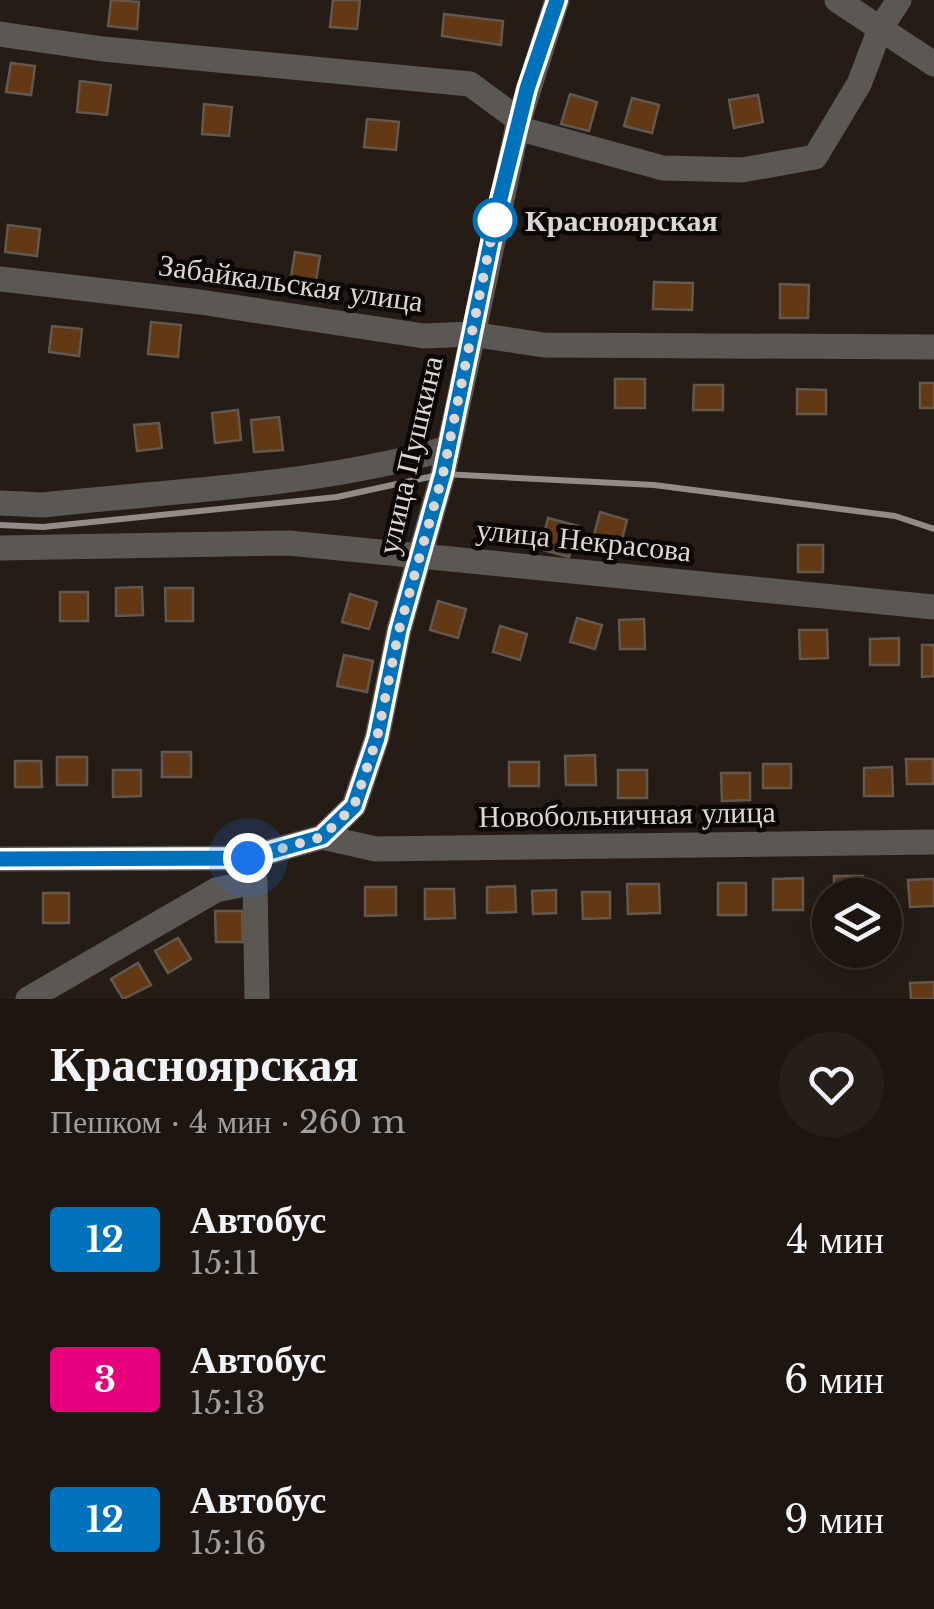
<!DOCTYPE html>
<html lang="ru">
<head>
<meta charset="utf-8">
<style>
	body { margin:0; font-family:"Libre Baskerville",serif; background:#251e19; color:#f1f3f6; height:100vh; display:flex; flex-direction:column; font-size:38px; white-space:nowrap }
	* { box-sizing:border-box; margin:0 }
	p { font-size:32px; color:#a09f9f }
	.icon { flex:none; width:55px; height:55px; fill:none; stroke:currentColor; stroke-width:2; stroke-linecap:round; stroke-linejoin:round }
	.map { position:relative; height:999px; overflow:hidden }
	.details { display:flex; flex-direction:column; background:#1c1510; flex:1 }
	.details>* { flex:none }
	.badge { padding:0 20px; border-radius:8px; font-size:35px; line-height:65px }
	.controls { position:absolute; left:812px; top:878px; display:grid; gap:20px }
	.controls a { display:grid; place-items:center; width:90px; height:90px; border-radius:50%; background:#1c1510; box-shadow:0 5px 15px #0003,0 0 0 2px #3a3430; font-size:50px }
	.you { position:absolute; width:50px; height:50px; margin:-25px; border:8px solid #fff; border-radius:50%; background:#1a73e8; box-shadow:0 0 0 15px #1a73e833 }
	.map>.badge { position:absolute; translate:-50% -50%; box-shadow:0 0 0 5px #fff }
	.round { display:grid; place-items:center; flex:none; width:105px; height:105px; border-radius:52px; background:#251e19 }
	.summary { display:flex; align-items:center; justify-content:space-between; height:170px; padding:0 50px }
	h1 { font-size:48px; font-weight:800; line-height:75px }
	ul { padding:0; list-style:none }
	li { display:flex; align-items:center; gap:30px; height:140px; padding:0 50px }
	li div { flex:1 }
	li b { display:block; font-size:38px }
	li em { font-style:normal }
	li .badge { min-width:110px; font-weight:700; text-align:center }
	.map>svg:first-child { display:block }
	.building { fill:#623914; stroke:#625850; stroke-width:2.5 }
	.lines { fill:none; stroke-linecap:round; stroke-linejoin:round }
	.minor { stroke:#5b5753; stroke-width:25 }
	.rail { stroke:#928b86; stroke-width:6 }
	.line-casing { stroke:#fff; stroke-width:22 }
	.line { stroke:#0072bc; stroke-width:15 }
	.walk { stroke:#ddd7d3; stroke-width:10; stroke-dasharray:0 18 }
	.stop-dot { fill:#fff; stroke:#0072bc; stroke-width:5 }
	.labels { text-anchor:middle; dominant-baseline:central; stroke-width:9; stroke-linejoin:round; paint-order:stroke }
	.stop-label { font-size:30px; font-weight:bold; fill:#ddd7d3; stroke:#0b0705; text-anchor:start }
	.street-label { font-size:30px; fill:#ddd7d3; stroke:#0b0705 }
</style>
</head>
<body>
<div class="map">
<svg width="934" height="999" viewBox="0 0 934 999">
	<rect width="100%" height="100%" fill="#251c16"/>
	<g class="building">
		<polygon points="111,0 139,2 137,29 108,26"/>
		<polygon points="333,0 360,0 357,29 330,27"/>
		<polygon points="444,14 503,21 501,45 442,36"/>
		<polygon points="11,63 35,66 31,95 6,92"/>
		<polygon points="80,81 111,85 107,115 77,112"/>
		<polygon points="570,94 597,102 589,131 561,124"/>
		<polygon points="758,95 763,122 734,128 729,100"/>
		<polygon points="632,98 659,105 652,133 624,126"/>
		<polygon points="204,104 232,107 229,136 202,134"/>
		<polygon points="367,119 399,122 396,150 364,147"/>
		<polygon points="8,225 40,229 37,256 5,252"/>
		<polygon points="295,252 320,256 315,287 290,283"/>
		<polygon points="654,282 693,283 692,310 653,309"/>
		<polygon points="780,284 809,285 808,318 780,318"/>
		<polygon points="151,322 181,325 178,357 148,354"/>
		<polygon points="52,326 82,329 79,356 49,352"/>
		<rect x="615" y="379" width="30" height="29"/>
		<rect x="920" y="383" width="14" height="25"/>
		<polygon points="694,385 723,385 723,410 693,410"/>
		<polygon points="797,389 826,390 826,414 797,414"/>
		<polygon points="238,410 241,440 215,443 212,413"/>
		<polygon points="279,417 283,450 254,452 251,420"/>
		<polygon points="159,423 162,448 137,451 134,425"/>
		<polygon points="600,512 627,520 620,547 593,539"/>
		<polygon points="548,518 578,526 569,557 540,549"/>
		<rect x="798" y="545" width="25" height="27"/>
		<polygon points="142,587 143,615 116,616 116,588"/>
		<polygon points="165,588 193,588 193,621 166,621"/>
		<rect x="60" y="592" width="28" height="29"/>
		<polygon points="350,594 377,602 369,629 342,622"/>
		<polygon points="438,601 466,609 458,638 430,630"/>
		<polygon points="577,618 602,625 595,649 570,642"/>
		<polygon points="644,619 645,649 620,649 619,620"/>
		<polygon points="500,626 527,634 520,660 493,652"/>
		<polygon points="799,630 827,630 828,658 800,659"/>
		<polygon points="899,638 899,665 870,665 870,639"/>
		<polygon points="922,645 934,645 934,676 922,677"/>
		<polygon points="344,655 373,661 367,692 337,686"/>
		<rect x="162" y="752" width="29" height="25"/>
		<polygon points="595,755 596,785 566,785 565,756"/>
		<rect x="57" y="757" width="30" height="28"/>
		<polygon points="906,759 933,759 933,784 907,784"/>
		<polygon points="15,761 41,761 42,787 15,787"/>
		<rect x="509" y="762" width="30" height="24"/>
		<rect x="763" y="764" width="28" height="24"/>
		<polygon points="892,767 893,796 864,796 864,768"/>
		<polygon points="113,770 141,770 141,796 113,797"/>
		<rect x="618" y="770" width="29" height="28"/>
		<polygon points="721,773 750,773 750,800 722,801"/>
		<rect x="834" y="876" width="29" height="19"/>
		<polygon points="803,878 803,910 773,910 773,879"/>
		<polygon points="934,879 934,906 910,907 908,880"/>
		<rect x="718" y="883" width="28" height="32"/>
		<polygon points="627,884 659,884 660,913 628,914"/>
		<polygon points="515,886 516,912 487,913 487,887"/>
		<polygon points="365,887 396,887 396,915 365,916"/>
		<polygon points="425,889 454,889 455,918 425,919"/>
		<polygon points="556,890 556,913 533,914 532,891"/>
		<polygon points="582,892 610,892 610,918 583,919"/>
		<rect x="43" y="893" width="26" height="30"/>
		<polygon points="215,911 242,911 243,942 216,942"/>
		<polygon points="178,938 191,959 168,973 155,951"/>
		<polygon points="138,963 151,985 123,999 111,979"/>
		<polygon points="934,982 934,999 911,999 910,983"/>
	</g>
	<g class="lines">
		<g class="minor">
			<polyline points="837,0 934,64"/>
			<polyline points="0,34 103,49 470,84 519,120"/>
			<polyline points="517,128 663,168 742,170 815,157 859,84 880,29 899,0"/>
			<polyline points="0,279 200,302 424,336 471,334 544,345 934,347"/>
			<path d="M0 503 43 505C178 490 318 486 448 448"/>
			<polyline points="0,548 289,543 934,607"/>
			<polyline points="322,837 376,849 934,842"/>
			<polyline points="0,859 248,858 322,837 354,806 377,738 399,630 443,474 519,120 557,0"/>
			<polyline points="251,867 255,882 257,999"/>
			<polyline points="28,999 216,890 255,882"/>
		</g>
		<polyline class="rail" points="0,525 43,527 337,497 443,474 654,485 895,516 934,529"/>
	</g>
	<g class="lines">
		<g class="line-casing">
			<polyline id="line" points="0,859 248,858 322,837 354,806 377,738 399,630 443,474 499,203 527,89 557,0"/>
		</g>
		<use href="#line" class="line"/>
		<polyline class="walk" points="248,858 322,837 354,806 377,738 399,630 443,474 495,220"/>
	</g>
	<circle class="stop-dot" cx="495" cy="220" r="20"/>
	<g class="labels">
		<g class="stop-label">
			<text x="525" y="220">Красноярская</text>
		</g>
		<g class="street-label">
			<text transform="translate(291 283) rotate(8)">Забайкальская улица</text>
			<text transform="translate(410 455) rotate(-77)">улица Пушкина</text>
			<text transform="translate(584 540) rotate(6)">улица Некрасова</text>
			<text transform="translate(627 814) rotate(-1)">Новобольничная улица</text>
		</g>
	</g>
</svg>
<div class="controls">
<a><svg class="icon" aria-label="layers" viewBox="0 0 24 24"><path d="M12 4l9 5-9 5-9-5zM3 14l9 5 9-5"/></svg></a>
</div>
<div class="you" style="left:248px;top:858px"></div>
</div>
<section class="details">
<div class="summary"><div><h1>Красноярская</h1><p>Пешком · 4 мин · 260 m</p></div><a class="round"><svg class="icon" aria-label="heart" viewBox="0 0 24 24"><path d="M12 20l-8-8c-3-5 5-10 8-4 3-6 11-1 8 4z"/></svg></a></div>
<ul>
<li><span class="badge" style="background:#0072bc;color:#fff">12</span><div><b>Автобус</b><p>15:11</p></div><em>4 мин</em></li>
<li><span class="badge" style="background:#e6007e;color:#fff">3</span><div><b>Автобус</b><p>15:13</p></div><em>6 мин</em></li>
<li><span class="badge" style="background:#0072bc;color:#fff">12</span><div><b>Автобус</b><p>15:16</p></div><em>9 мин</em></li>
</ul>
</section>
</body>
</html>
